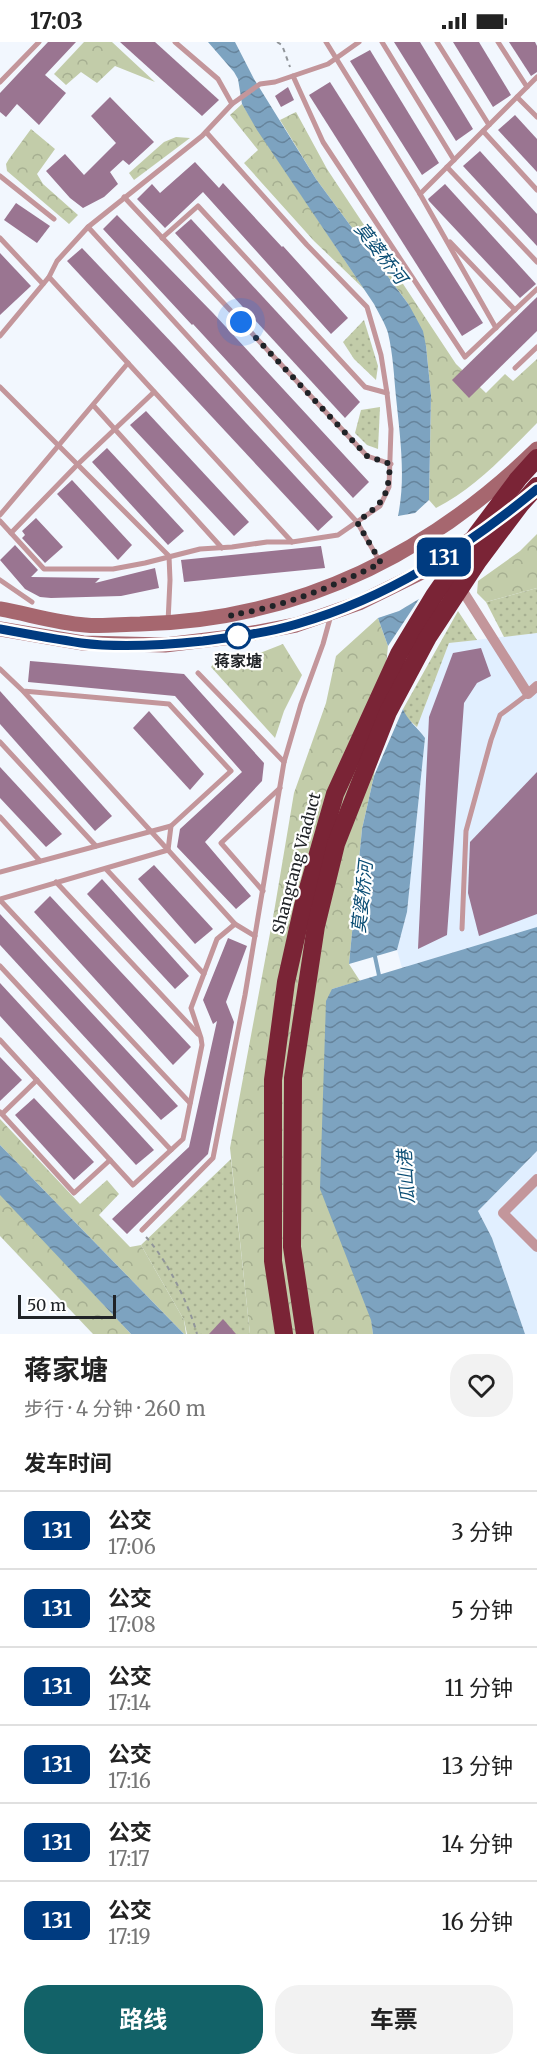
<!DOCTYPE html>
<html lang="zh">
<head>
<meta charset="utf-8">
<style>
	body { margin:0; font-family:Merriweather,"Noto Sans SC",serif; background:#f2f2f2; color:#222; height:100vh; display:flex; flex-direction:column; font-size:22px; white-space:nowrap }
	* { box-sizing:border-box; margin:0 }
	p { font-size:20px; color:#767676 }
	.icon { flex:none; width:33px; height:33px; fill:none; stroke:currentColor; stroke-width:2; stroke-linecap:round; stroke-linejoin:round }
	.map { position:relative; height:1292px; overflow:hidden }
	.drawer { display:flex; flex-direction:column; background:#fff; flex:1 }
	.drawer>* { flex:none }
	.badge { padding:0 12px; border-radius:9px; font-size:21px; line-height:39px }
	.scale { position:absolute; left:18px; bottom:15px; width:98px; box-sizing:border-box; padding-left:6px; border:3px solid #202327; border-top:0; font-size:16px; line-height:21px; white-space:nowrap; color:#202327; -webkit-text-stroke:4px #fff; paint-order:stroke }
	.you { position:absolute; width:30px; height:30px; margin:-15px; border:4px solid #fff; border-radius:50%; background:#1a73e8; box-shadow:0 0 0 9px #1a73e833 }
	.map>.badge { position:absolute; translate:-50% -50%; box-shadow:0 0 0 3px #fff }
	h2 { padding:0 24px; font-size:22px; line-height:54px }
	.round { display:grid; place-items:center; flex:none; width:63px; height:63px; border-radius:24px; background:#f2f2f2 }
	.head { display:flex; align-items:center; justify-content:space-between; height:102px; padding:0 24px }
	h1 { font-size:28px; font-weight:700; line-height:45px }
	.primary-button { display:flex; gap:12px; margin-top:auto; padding:12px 24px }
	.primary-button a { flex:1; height:69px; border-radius:24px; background:#126268; color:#fff; font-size:24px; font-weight:700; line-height:69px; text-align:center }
	.primary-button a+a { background:#f2f2f2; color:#222 }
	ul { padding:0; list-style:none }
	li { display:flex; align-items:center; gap:18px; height:78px; padding:0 24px; border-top:2px solid #e0e0e0 }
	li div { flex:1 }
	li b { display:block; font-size:22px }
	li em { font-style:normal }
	li .badge { min-width:66px; font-weight:700; text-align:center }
	.status { display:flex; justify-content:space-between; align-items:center; height:42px; padding:0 30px; background:#fff; direction:ltr }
	.status svg { height:16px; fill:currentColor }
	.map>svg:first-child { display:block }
	.built { fill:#e1efff }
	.grass { fill:url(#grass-dots) }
	.forest { fill:url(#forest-crowns) }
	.water { fill:url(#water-waves) }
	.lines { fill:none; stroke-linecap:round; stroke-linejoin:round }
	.stream { stroke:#7da3c0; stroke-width:4 }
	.building { fill:#9a7591 }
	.path { stroke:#91959a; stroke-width:2; stroke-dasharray:4.5 4.5; stroke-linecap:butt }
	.lane { stroke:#c3969b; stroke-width:5 }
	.street { stroke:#c3969b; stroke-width:10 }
	.secondary { stroke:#a6676f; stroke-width:15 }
	.highway-bridge { stroke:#7a2436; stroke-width:18 }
	.line-casing { stroke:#fff; stroke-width:14 }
	.line { stroke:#003b80; stroke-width:9 }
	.walk { stroke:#202327; stroke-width:6; stroke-dasharray:0 10.8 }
	.stop-dot { fill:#fff; stroke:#003b80; stroke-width:3 }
	.labels { text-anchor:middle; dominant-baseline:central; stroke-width:4.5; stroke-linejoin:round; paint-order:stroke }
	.stop-label { font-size:16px; font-weight:bold; fill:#202327; stroke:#fff }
	.street-label { font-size:16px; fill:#202327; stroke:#fff }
	.water-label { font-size:18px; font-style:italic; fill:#0a4d74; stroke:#fff }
</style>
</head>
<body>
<div class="status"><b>17:03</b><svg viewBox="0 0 49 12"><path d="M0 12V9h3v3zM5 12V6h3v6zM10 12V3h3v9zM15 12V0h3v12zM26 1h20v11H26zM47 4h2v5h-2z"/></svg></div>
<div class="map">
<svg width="537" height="1292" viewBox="0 0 537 1292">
	<defs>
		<pattern id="grass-dots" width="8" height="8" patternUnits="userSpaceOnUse" patternTransform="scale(1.5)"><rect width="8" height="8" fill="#c2cca9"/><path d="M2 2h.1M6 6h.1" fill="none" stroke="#a6af91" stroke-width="1.8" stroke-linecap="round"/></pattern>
		<pattern id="forest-crowns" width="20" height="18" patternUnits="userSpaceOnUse" patternTransform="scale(1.5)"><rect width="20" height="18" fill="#c2cca9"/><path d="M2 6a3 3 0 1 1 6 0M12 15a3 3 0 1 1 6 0" fill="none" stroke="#a6af91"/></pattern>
		<pattern id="water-waves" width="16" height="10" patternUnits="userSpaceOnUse" patternTransform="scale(1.5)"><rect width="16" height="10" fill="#7da3c0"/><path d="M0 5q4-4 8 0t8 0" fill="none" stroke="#66849c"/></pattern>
	</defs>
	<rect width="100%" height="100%" fill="#f2f7fe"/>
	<g class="built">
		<polygon points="537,591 537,885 402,926 397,908 407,870 425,696 417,685 449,601"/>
		<polygon points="537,1109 537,1292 525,1292 492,1196 478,1169"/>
	</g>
	<g class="grass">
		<polygon points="364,278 378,324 376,338 354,317 343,300"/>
		<polygon points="380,365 378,407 367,403 355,391 361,368"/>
		<polygon points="537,546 537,591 504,595 486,560"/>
		<polygon points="458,569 477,598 449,601 417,685 406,675 403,667"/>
		<polygon points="231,1117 250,1292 187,1292 184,1278 141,1203"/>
	</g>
	<g class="forest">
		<polygon points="84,0 112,0 155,40 115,24 97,41 81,30 66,43 54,32"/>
		<polygon points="242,62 258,88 364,247 314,199 244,121 258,108 230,73"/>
		<path d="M296 70 327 127 456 322 486 351 505 332 513 339 537 317V381C506 412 476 446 436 466L429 458 431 353 426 304 409 263 316 137 280 78Z"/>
		<polygon points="31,87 55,107 37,132 43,142 78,173 69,182 7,129 6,122 9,117"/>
		<polygon points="176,95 190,96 134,138 129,131 164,100"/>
		<polygon points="537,492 537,546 486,560 477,551 478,539 520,509"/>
		<polygon points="378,576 388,604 374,734 362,787 349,922 360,939 332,947 373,1292 250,1292 230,1106 274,870 294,751 326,661 336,614"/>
		<polygon points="283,602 302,633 284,669 275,696 211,625 217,616 228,613 260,611"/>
		<polygon points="0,1077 80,1162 107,1138 119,1152 99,1173 130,1205 141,1203 184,1278 186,1292 184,1292 0,1103"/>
		<polygon points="0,1151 131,1292 93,1292 0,1194"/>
	</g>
	<g class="water">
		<path d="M208 0H235L254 37 316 137 409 263 423 289 426 304 431 353 429 458 415 471 398 474C406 435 400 395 396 355 394 334 393 312 388 291 385 281 379 272 374 262L257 88 242 62 238 37 234 30Z"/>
		<polygon points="419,557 388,604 378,576 399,569"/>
		<path d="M403 667C407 678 418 686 425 696L407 870 397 908 349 922 362 787 374 734Z"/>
		<polygon points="537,885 537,1109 478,1169 492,1196 525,1292 373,1292 371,1278 320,1147 326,959 332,947"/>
		<polygon points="0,1103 184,1292 131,1292 0,1153"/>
	</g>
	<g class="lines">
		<polyline class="stream" points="374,910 380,938"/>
	</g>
	<g class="building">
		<polygon points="48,0 76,0 45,33 66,51 39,83 17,62 6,75 0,70 0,51"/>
		<polygon points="120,0 155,0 219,58 202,74"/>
		<polygon points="394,0 420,0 473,87 456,99"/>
		<polygon points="453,0 479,0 511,53 493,65"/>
		<polygon points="509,0 535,0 537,4 537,30 531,34"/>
		<polygon points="370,8 439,121 422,133 350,19"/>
		<polygon points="330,40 483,281 462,294 309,53"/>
		<polygon points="288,45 294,58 281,65 275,54"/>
		<polygon points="110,55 154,100 129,123 123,118 110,130 118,142 104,155 83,166 70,156 46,129 65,112 84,133 116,101 91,74"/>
		<polygon points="515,73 537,97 537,130 498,88"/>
		<polygon points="480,109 537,172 537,204 463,124"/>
		<polygon points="195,120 219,146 223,141 282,205 283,204 348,276 331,292 203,150 165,186 137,157 152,142 160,151"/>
		<polygon points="445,142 536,242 520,256 429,159 428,157"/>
		<polygon points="16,161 50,184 37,201 4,178"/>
		<polygon points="117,173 213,271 369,440 353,456 193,282 192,283 103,187"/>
		<polygon points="191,177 360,360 345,376 175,191"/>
		<polygon points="82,206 175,304 333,475 318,489 67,219"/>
		<polygon points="0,211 31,244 0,273"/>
		<polygon points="537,255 537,289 469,356 452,338"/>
		<polygon points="146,369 249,480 234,494 130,383"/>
		<polygon points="107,406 184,489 168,503 92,420"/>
		<polygon points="72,438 132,503 118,518 57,452"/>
		<polygon points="36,476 63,505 45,521 22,496 25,493 22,489"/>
		<polygon points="15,503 38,528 31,535 100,536 95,541 155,526 159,546 121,554 51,556 40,555 25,547 0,518"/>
		<polygon points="321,504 325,526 184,540 181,518"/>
		<polygon points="481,606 491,634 477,641 464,661 447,893 418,907 429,675 453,611"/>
		<polygon points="30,619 184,632 264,721 262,739 205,800 251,854 236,867 177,805 180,787 242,730 175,654 28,640"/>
		<polygon points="0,649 112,774 95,789 0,682"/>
		<polygon points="149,669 204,732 190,748 133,686"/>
		<polygon points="0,725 62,792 46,805 0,756"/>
		<polygon points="537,730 537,872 479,894 468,851 470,800"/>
		<polygon points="154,823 213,887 195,902 138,837"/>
		<polygon points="102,837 189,934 175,947 87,852"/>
		<polygon points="50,854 191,1005 173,1023 34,870"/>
		<polygon points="0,872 178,1064 161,1078 0,903"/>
		<polygon points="228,896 247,904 226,960 234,980 208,1112 127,1192 112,1177 189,1105 217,979 213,982 203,958"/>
		<polygon points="0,941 154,1108 136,1123 0,974"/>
		<polygon points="0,1015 22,1038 0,1059"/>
		<polygon points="34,1056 94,1120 74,1138 15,1073"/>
		<polygon points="223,1277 236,1292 209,1292"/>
	</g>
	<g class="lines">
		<g class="path">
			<polyline points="277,0 282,3 290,25"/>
			<path d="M146 1195C167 1218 189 1262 197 1292"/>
		</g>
		<g class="lane">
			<polyline points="326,0 420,152 496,286"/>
			<polyline points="382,0 454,118"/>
			<polyline points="437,0 489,83"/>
			<polyline points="498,0 527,45"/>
			<polyline points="293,34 323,100 465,315 537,247"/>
			<polyline points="0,40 39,0"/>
			<polyline points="517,55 537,75"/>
			<polyline points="232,62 260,42 275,40 328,22 359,0"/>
			<polyline points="483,89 537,148"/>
			<polyline points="447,125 537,220"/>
			<polyline points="0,134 54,177"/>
			<polyline points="420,152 537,35"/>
			<polyline points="124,155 367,414 391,422"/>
			<polyline points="88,185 357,480 380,520"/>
			<polyline points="0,196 43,242"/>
			<polyline points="162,196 198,164 365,345 387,351"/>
			<polyline points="450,200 515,268"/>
			<polyline points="49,235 292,500"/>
			<polyline points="0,294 49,235 57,219 88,185 202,94 232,62 218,37 175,0"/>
			<polyline points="515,326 537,305"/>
			<polyline points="0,345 169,514 170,538 168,580"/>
			<polyline points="93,363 222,506"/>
			<polyline points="0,473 128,321"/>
			<polyline points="0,479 44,527 113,527 145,521 200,507 232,505 267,500 292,500 338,493 380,464 389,445 391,387 387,351 381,313 367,265 307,203 206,90"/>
			<polyline points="11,491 78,422 154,350"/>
			<polyline points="0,538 32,560"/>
			<polyline points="0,627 23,649 169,662 231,729 171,784 168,808"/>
			<polyline points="198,631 284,720"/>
			<polyline points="24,650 168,808"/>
			<polyline points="0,700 96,804"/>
			<polyline points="0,775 40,819"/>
			<polyline points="106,827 204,932"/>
			<polyline points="0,830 171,784"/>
			<polyline points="56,840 198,992"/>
			<polyline points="263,849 221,801 280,746"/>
			<polyline points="0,857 168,808 235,882 255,894"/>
			<polyline points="0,858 190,1061"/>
			<polyline points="462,887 466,789 491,698 500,673 528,652"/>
			<polyline points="0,924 171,1108"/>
			<polyline points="0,998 133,1143 183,1097 202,1003 201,996 191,966 217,897 235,882"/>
			<polyline points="0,1070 74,1151 110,1118"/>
			<polyline points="2,1072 37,1038"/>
			<polyline points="142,1188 213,1116 245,953 284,720 301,662 323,602 331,573"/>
		</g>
		<g class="street">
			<polyline points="459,543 528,652 537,644"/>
			<polyline points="537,1137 503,1171 537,1205"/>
		</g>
		<g class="secondary">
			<path d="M0 567C28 572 57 581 85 583 103 585 122 582 140 582 296 578 426 515 537 407"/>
			<polyline points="0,587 83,601 165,603 231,595 296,583 359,561 424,529 471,497"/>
		</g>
		<g class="highway-bridge">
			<polyline points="284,1292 273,1219 273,1038 286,940 303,864 335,752 399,612 434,554 477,492 518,437 537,416"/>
			<polyline points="305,1292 292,1205 293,1036 316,884 336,802 388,670 428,595 478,519 520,463 537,444"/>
		</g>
	</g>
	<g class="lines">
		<g class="line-casing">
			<path id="line" d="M0 587C27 592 54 597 81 601 120 606 165 603 203 599 234 595 267 591 297 582 388 556 465 506 537 447"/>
		</g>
		<use href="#line" class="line"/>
		<path class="walk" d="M238 594 231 573C284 565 334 544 381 521L357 480C384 460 388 456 390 422L367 414 241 280"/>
	</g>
	<circle class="stop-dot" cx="238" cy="594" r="12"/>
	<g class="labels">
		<g class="stop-label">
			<text x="238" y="619">蒋家塘</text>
		</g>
		<g class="street-label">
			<text transform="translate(296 821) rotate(-75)">Shangtang Viaduct</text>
		</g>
		<g class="water-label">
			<text transform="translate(381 211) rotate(52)">莫婆桥河</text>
			<text transform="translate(362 855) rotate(-84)">莫婆桥河</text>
			<text transform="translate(406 1135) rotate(-94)">瓜山港</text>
		</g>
	</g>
</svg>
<div class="scale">50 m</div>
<div class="you" style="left:241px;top:280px"></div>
<b class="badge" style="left:444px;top:515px;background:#003b80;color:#fff">131</b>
</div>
<section class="drawer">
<div class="head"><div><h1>蒋家塘</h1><p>步行 · 4 分钟 · 260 m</p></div><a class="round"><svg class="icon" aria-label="heart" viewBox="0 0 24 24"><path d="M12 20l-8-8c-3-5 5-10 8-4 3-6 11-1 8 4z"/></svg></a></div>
<h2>发车时间</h2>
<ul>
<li><span class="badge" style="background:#003b80;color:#fff">131</span><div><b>公交</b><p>17:06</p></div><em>3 分钟</em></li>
<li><span class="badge" style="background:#003b80;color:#fff">131</span><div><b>公交</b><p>17:08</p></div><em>5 分钟</em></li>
<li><span class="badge" style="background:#003b80;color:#fff">131</span><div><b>公交</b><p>17:14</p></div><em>11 分钟</em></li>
<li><span class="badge" style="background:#003b80;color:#fff">131</span><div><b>公交</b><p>17:16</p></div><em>13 分钟</em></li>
<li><span class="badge" style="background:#003b80;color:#fff">131</span><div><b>公交</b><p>17:17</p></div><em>14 分钟</em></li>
<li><span class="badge" style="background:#003b80;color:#fff">131</span><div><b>公交</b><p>17:19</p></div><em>16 分钟</em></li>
</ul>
<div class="primary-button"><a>路线</a><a>车票</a></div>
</section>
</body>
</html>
